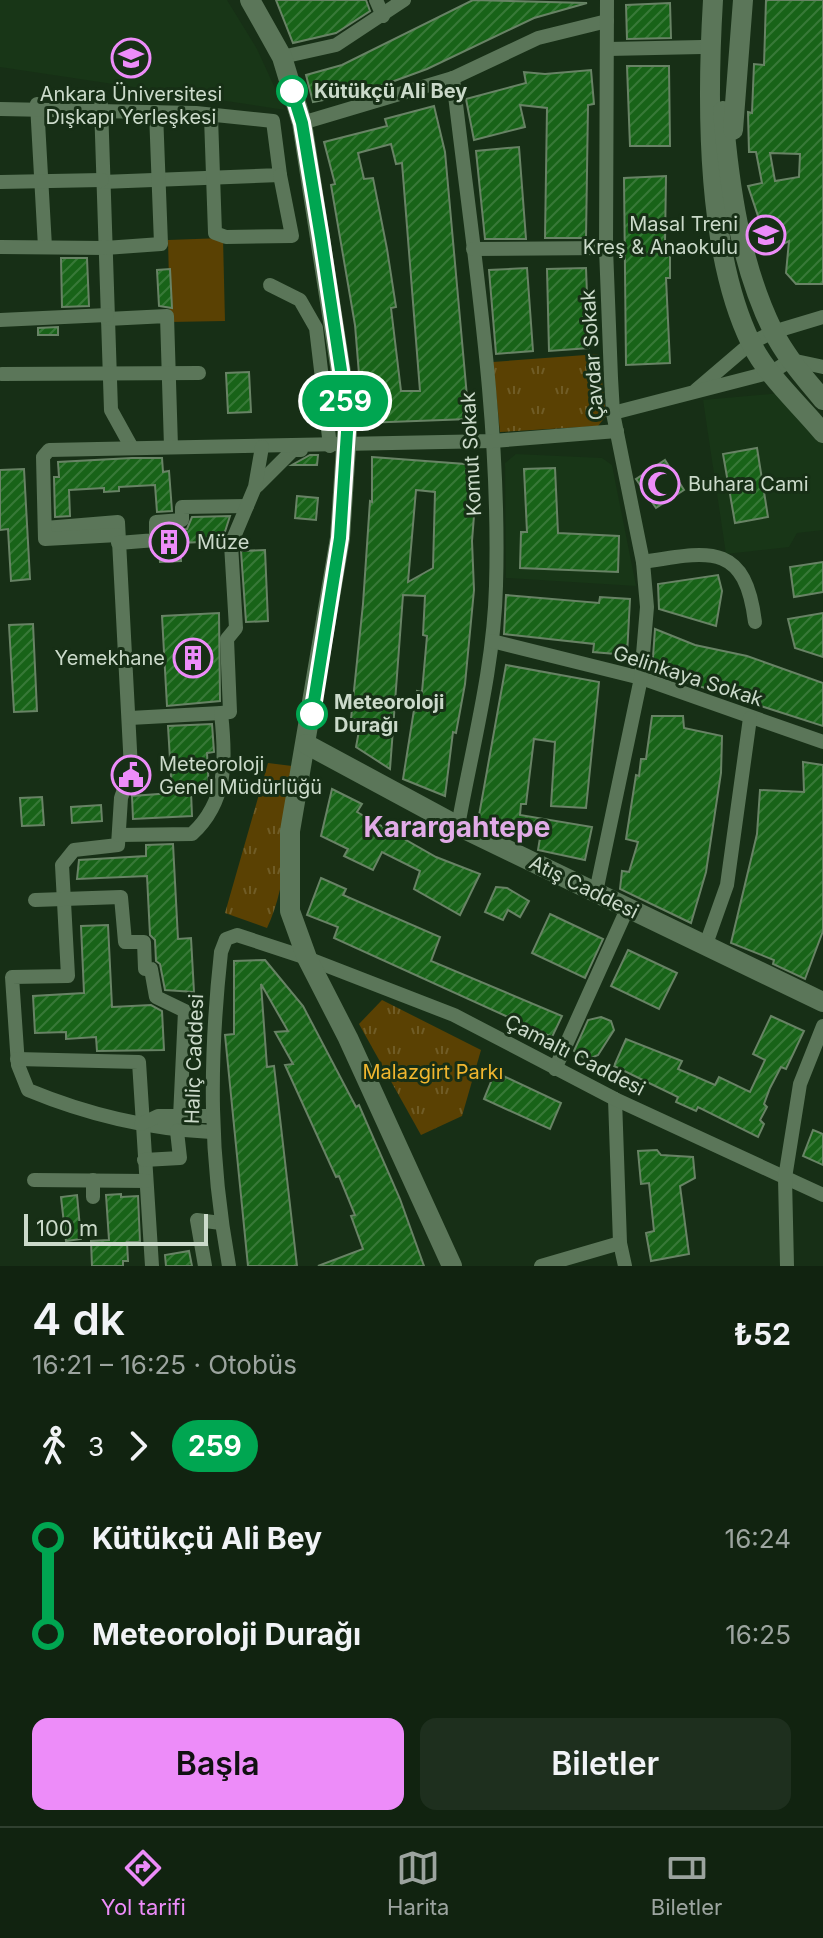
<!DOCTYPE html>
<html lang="tr">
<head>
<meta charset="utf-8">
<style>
	body { margin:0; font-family:Inter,sans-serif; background:#1e2f1e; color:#f1f3f6; height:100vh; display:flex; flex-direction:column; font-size:30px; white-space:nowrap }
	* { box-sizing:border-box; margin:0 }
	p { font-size:26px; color:#9ca49f }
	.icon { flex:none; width:44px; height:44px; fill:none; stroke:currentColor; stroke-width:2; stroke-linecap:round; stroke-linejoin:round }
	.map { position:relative; height:1266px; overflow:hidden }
	.side { display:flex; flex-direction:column; background:#112310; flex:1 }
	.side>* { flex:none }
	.badge { padding:0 16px; border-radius:26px; font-size:28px; line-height:52px }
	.scale { position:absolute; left:24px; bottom:20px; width:184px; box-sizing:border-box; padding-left:8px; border:4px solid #cbdaca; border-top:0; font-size:22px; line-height:28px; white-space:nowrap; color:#cbdaca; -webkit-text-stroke:6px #172f16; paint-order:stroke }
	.map>.badge { position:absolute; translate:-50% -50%; box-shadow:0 0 0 4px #fff }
	.legs { display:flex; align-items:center; gap:12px; height:88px; padding:0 32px; font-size:26px }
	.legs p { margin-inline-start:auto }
	.summary { display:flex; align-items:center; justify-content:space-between; height:136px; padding:0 32px }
	h1 { font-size:44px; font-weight:600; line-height:60px }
	.button { display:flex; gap:16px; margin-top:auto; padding:16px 32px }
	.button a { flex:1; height:92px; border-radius:16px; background:#ed8cf9; color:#111; font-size:32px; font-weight:600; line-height:92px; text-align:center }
	.button a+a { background:#1e2f1e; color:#f1f3f6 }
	ul { padding:0 32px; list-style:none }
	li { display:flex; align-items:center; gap:28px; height:96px; font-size:30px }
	li i { display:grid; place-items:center; width:12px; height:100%; margin:0 10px; background:currentColor }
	li i::after { content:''; width:20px; height:20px; margin:-10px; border:6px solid; border-radius:50%; background:#112310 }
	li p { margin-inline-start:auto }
	li:first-child i { background:linear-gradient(#0000 50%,currentColor 0) }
	li:last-child i { background:linear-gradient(currentColor 50%,#0000 0) }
	.tabs { display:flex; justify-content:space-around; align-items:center; height:112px; border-top:2px solid #304030; background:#112310; font-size:22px; color:#9ca49f }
	.tabs a { display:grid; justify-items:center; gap:4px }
	.tabs .on { color:#ed8cf9 }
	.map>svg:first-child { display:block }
	.built { fill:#183617 }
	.park { fill:url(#park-tufts) }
	.pitch { fill:#5a4103 }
	.building { fill:url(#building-hatch); stroke:#688365; stroke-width:2; fill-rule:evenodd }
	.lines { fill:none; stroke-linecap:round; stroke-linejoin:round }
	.street { stroke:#5b7659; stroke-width:14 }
	.secondary { stroke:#5b7659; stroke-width:20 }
	.line-1-casing { stroke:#fff; stroke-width:18 }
	.line-1 { stroke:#00a651; stroke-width:12 }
	.stop-1-dot { fill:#fff; stroke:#00a651; stroke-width:4 }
	.labels { text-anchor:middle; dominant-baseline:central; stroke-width:6; stroke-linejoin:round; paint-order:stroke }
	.stop-label { font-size:20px; font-weight:bold; fill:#cbdaca; stroke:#172f16; text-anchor:start }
	.poi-label { font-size:20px; fill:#cbdaca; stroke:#172f16; text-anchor:start }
	.street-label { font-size:20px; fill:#cbdaca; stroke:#172f16 }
	.park-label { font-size:20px; fill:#f1b62f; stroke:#172f16 }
	.district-label { font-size:28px; font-weight:bold; fill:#e1abe7; stroke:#172f16 }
</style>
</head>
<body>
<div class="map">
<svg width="823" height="1266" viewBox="0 0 823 1266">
	<defs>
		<pattern id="park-tufts" width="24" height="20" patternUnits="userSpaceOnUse" patternTransform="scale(2)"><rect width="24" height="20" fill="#5a4103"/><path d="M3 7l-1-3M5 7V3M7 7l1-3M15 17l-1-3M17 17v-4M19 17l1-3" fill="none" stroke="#705c26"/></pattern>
		<pattern id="building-hatch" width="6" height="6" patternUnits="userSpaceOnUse" patternTransform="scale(2)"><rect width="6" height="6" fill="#186318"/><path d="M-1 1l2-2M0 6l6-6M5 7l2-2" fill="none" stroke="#387938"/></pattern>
	</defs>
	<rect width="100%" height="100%" fill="#172f16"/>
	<g class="built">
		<polygon points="0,0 227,0 257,49 285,110 0,67"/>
		<polygon points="782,393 823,443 823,530 797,533 789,547 726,554 703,400"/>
		<polygon points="516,454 602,458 612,465 636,586 506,578 505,463"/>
	</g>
	<g class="park">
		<polygon points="599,354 606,416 598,426 500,432 493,362"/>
		<path d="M268 763 292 766C287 816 290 881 267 928L225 913Z"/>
		<polygon points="382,1000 481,1050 462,1116 421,1135 359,1024"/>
	</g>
	<polygon class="pitch" points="223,238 225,321 170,322 168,240"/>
	<g class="building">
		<polygon points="276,0 366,0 370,11 336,33 293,43"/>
		<polygon points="473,0 587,3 534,18 427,69 364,92 313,102 306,75 342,65"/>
		<path d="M766 0H823V284H796L786 273 789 241 773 250 767 243 748 186 762 183 756 152H749L748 112 752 113 754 64 764 65ZM770 153 800 154 799 177 775 181Z"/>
		<polygon points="670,3 671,38 627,39 626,5"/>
		<polygon points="627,66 669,66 670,146 630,146"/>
		<polygon points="591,70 594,104 588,105 586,238 545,238 547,108 520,105 525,127 474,140 466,99 526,83 524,72 545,74"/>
		<path d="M434 106 445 152 469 419 363 423 355 325 331 185 335 184 324 142 387 126 385 119ZM391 144 396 164 402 163 420 391H401L391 308 396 307 387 249 373 178 364 179 358 153Z"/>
		<polygon points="519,147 526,239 485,239 476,151"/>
		<polygon points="666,176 665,243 670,243 670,278 666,278 670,363 626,365 624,178"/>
		<polygon points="61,258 87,258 89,306 62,307"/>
		<polygon points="527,268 533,351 496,354 489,270"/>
		<polygon points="586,268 589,348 549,351 547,269"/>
		<polygon points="170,269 172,308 159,306 157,270"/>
		<polygon points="58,327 58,335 38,335 38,328"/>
		<polygon points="249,372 251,412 228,413 226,373"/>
		<polygon points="757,448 768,517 735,523 723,454"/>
		<polygon points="310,455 318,455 317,465 292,465"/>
		<path d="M372 457 478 465 472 541 474 590 465 684 456 733 453 732 445 796 403 779 417 691 422 692 427 636 423 635 425 596 403 595 390 769 356 747 361 720 351 719 363 604 370 501 372 502ZM416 490 435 492 433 568 408 582Z"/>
		<polygon points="132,458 162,458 163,472 169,471 172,511 157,512 155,485 119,487 119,491 104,492 104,488 69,490 70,516 55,517 54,477 59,477 58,462"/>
		<polygon points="665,460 684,490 656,508 636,479"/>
		<polygon points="555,468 558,533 619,536 618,572 520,568 521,532 527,532 524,469"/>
		<polygon points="24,469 30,579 11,581 8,529 0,530 0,470"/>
		<polygon points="297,496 318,498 316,520 295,518"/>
		<polygon points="230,516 222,541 180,543 181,561 160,562 159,549 165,544 166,531 187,529 192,517"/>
		<polygon points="265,550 268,621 246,622 241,551"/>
		<polygon points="823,562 823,592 794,597 790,567"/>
		<polygon points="718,575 722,591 716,626 659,609 658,584"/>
		<polygon points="506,595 599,603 600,597 630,599 627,655 593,652 594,644 504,634"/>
		<polygon points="219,613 220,701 167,706 162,616"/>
		<polygon points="823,613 823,657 795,648 788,619"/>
		<polygon points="33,624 37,711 14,712 9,625"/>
		<polygon points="655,629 695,645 747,656 823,683 823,726 652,671"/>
		<polygon points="506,665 599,682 586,808 551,806 555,742 534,739 526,804 521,804 520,815 592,827 585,860 538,850 541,832 478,821"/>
		<polygon points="652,716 683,716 684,728 722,736 721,773 706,872 691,923 620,889 622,871 629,872 638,842 626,839 636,775 639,776 641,759 646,759"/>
		<polygon points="212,724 214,752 207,753 209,790 191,792 192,816 133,819 132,796 172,793 168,726"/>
		<polygon points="803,762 823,765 823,931 805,979 773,964 774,960 731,943 757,834 760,790 804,792"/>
		<polygon points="332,789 362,804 357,812 436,857 480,874 460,915 414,889 420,871 382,852 373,870 344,856 348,849 321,836"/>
		<polygon points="42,797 44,825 22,826 20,798"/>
		<polygon points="101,805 102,821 72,823 71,807"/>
		<polygon points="173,844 178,939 191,938 194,992 165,990 160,964 156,961 155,940 150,935 147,876 77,879 79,860 146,856 146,845"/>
		<polygon points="321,878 346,889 343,895 440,937 431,961 562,1016 552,1037 334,938 338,927 307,915"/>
		<polygon points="496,887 507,888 529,901 520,917 508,910 503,920 485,912"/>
		<polygon points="550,914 603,939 585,978 532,953"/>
		<polygon points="108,925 112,1007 151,1005 162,1011 164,1050 97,1051 96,1037 66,1039 66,1032 35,1033 33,996 84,993 81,926"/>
		<polygon points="628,950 677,973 659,1009 611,986"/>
		<polygon points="265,960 303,1006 356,1107 359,1105 400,1199 424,1266 318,1266 363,1249 351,1216 355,1215 339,1176 336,1177 285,1065 293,1064 275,1032 288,1031 261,984 267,1067 274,1066 297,1266 248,1266 225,1035 234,1034 234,961"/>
		<polygon points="771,1016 804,1031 786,1069 781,1067 770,1088 764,1104 767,1107 760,1120 764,1124 758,1137 698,1107 696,1111 676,1102 678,1097 614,1066 626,1039 682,1061 678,1069 715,1085 719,1077 750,1092 765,1060 753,1054"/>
		<polygon points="601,1017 611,1021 614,1030 598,1055 587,1060 574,1051 588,1020"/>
		<polygon points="495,1072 561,1103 550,1129 484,1099"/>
		<polygon points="813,1130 823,1134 823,1165 803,1156"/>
		<polygon points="657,1150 661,1155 693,1157 695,1178 680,1186 689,1254 651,1261 646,1233 654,1231 649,1183 641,1184 638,1151"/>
		<polygon points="121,1194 121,1197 138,1196 140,1242 127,1242 128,1261 123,1261 123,1266 92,1266 91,1241 109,1240 106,1195"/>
		<polygon points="77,1195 81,1239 66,1241 61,1197"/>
		<polygon points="189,1251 192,1266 166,1266 165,1255"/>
	</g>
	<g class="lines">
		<g class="street">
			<polyline points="376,0 383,16"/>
			<polyline points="608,49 702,47"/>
			<polyline points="282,57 336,45 404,0"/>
			<path d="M453 78C472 246 501 417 496 586 494 667 472 748 458 826"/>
			<polyline points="37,104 45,247"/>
			<polyline points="101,105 111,410 132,448"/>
			<polyline points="0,109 196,113 273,121 280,175 102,182"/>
			<polyline points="211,117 215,233 226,237 292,236 280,175"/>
			<polyline points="302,123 453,78 538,38 607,21"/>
			<polyline points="0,182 102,180"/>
			<polyline points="0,247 105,248 161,244 156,112"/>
			<polyline points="473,249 606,248"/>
			<polyline points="270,285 300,300 316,328 330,446"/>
			<polyline points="107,319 167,316 171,447"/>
			<polyline points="0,320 107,315"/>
			<polyline points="2,374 199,373"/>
			<polyline points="696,390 751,343 773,332 823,317"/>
			<polyline points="613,413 772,372 791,360 823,367"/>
			<polyline points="257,486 293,450 301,450"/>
			<path d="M45 528 118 522 131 769 121 798 118 845 74 850 62 865 68 976 12 977 18 1065 28 1090C86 1114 147 1129 211 1132"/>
			<polyline points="118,535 45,539 43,457 49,450 493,441 617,431"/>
			<polyline points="118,543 156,540 156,522 182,520 182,507 247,506"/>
			<path d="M643 562C710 551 745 542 755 622"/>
			<polyline points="492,641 641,678 823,742"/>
			<polyline points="130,718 221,713"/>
			<path d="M119 835 192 834C228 801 226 758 221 713L230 712 227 639 236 628 231 544 255 487 262 447"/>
			<polyline points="596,892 641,678 647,607 643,562 613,413 611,378 606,248 607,0"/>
			<polyline points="35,900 121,897 125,942 144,942 145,969 151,969 156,997 185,1011 180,1117"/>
			<polyline points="705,947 727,885 750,718"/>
			<polyline points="17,1059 139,1062 152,1266"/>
			<polyline points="555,1069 628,907"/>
			<polyline points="615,1099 620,1243 625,1266"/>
			<polyline points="141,1124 158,1116 211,1116"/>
			<polyline points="144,1160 180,1158 177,1131"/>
			<polyline points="34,1180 146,1181"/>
			<polyline points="93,1180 93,1197"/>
			<polyline points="205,1266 197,1220 221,1223"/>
			<path d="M229 1266C209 1156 209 1062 221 952L226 939 237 935 307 958 454 1015 615 1099 823 1195"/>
			<polyline points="541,1266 620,1243"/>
			<polyline points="787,1266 785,1178 800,1084 823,1026"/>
		</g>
		<g class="secondary">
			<polyline points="250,0 282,57 302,123 348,417 340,538 290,831 290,911 307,958 348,1038 452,1266"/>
			<path d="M713 0C707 100 706 251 751 343 767 376 800 405 823 433"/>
			<path d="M723 111C729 185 740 264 773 331 786 357 805 378 823 400"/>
			<polyline points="733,130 743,0"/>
			<polyline points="306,744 458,826 823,1002"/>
		</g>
	</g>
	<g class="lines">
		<g class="line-1-casing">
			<polyline id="line-1" points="292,91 302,123 321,238 348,417 340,538 312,714"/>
		</g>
		<use href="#line-1" class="line-1"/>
	</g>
	<defs>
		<g id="university-ring" transform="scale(2)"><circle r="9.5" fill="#172f16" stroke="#ed8cf9" stroke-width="1.5"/><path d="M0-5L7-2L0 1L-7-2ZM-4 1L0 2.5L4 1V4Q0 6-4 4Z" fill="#ed8cf9"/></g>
		<g id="school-ring" transform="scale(2)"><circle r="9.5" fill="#172f16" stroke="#ed8cf9" stroke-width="1.5"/><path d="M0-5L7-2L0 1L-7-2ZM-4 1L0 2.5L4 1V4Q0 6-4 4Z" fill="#ed8cf9"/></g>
		<g id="mosque-ring" transform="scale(2)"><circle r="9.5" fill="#172f16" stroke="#ed8cf9" stroke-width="1.5"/><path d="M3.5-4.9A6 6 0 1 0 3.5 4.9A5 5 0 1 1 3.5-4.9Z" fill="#ed8cf9"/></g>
		<g id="building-ring" transform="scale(2)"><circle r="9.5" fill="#172f16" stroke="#ed8cf9" stroke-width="1.5"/><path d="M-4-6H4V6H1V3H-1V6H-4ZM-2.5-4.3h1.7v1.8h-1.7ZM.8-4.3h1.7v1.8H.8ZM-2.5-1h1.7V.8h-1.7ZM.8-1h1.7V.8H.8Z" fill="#ed8cf9"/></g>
		<g id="civic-ring" transform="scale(2)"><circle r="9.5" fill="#172f16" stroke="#ed8cf9" stroke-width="1.5"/><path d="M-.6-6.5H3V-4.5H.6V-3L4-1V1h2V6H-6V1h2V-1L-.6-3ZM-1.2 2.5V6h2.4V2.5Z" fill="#ed8cf9"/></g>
	</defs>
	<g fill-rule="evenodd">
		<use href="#university-ring" x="131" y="58"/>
		<use href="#school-ring" x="766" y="235"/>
		<use href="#mosque-ring" x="660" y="484"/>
		<use href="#building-ring" x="169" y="542"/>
		<use href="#building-ring" x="193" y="658"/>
		<use href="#civic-ring" x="131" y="775"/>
	</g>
	<g class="stop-1-dot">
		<circle cx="292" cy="91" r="14"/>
		<circle cx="312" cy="714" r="14"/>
	</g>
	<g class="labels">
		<g class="stop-label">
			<text x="314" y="91">Kütükçü Ali Bey</text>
			<text x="334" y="702">Meteoroloji<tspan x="334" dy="23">Durağı</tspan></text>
		</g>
		<g class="poi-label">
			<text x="131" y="94" text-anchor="middle">Ankara Üniversitesi<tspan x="131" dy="23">Dışkapı Yerleşkesi</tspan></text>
			<text x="738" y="224" text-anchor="end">Masal Treni<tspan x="738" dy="23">Kreş &amp; Anaokulu</tspan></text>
			<text x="688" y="484">Buhara Cami</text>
			<text x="197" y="542">Müze</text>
			<text x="165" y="658" text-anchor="end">Yemekhane</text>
			<text x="159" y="764">Meteoroloji<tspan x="159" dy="23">Genel Müdürlüğü</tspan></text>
		</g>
		<g class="street-label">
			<text transform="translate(592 355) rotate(-94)">Çavdar Sokak</text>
			<text transform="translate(471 454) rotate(-93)">Komut Sokak</text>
			<text transform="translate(688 676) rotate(18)">Gelinkaya Sokak</text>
			<text transform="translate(584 887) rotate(26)">Atış Caddesi</text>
			<text transform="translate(575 1055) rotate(27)">Çamaltı Caddesi</text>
			<text transform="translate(194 1059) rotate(-88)">Haliç Caddesi</text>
		</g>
		<g class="park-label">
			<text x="433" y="1072">Malazgirt Parkı</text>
		</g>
		<g class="district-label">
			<text x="457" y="827">Karargahtepe</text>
		</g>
	</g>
</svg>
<div class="scale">100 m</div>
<b class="badge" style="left:345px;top:401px;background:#00a651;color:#fff">259</b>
</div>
<section class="side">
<div class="summary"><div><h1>4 dk</h1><p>16:21 – 16:25 · Otobüs</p></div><b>₺52</b></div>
<div class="legs"><svg class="icon" aria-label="walk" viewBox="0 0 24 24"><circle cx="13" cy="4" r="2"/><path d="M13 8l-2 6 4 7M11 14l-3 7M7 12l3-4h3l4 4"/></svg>3<svg class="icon" aria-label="forward" viewBox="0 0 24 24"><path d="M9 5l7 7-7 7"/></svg><b class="badge" style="background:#00a651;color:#fff">259</b></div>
<ul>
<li><i style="color:#00a651"></i><b>Kütükçü Ali Bey</b><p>16:24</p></li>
<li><i style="color:#00a651"></i><b>Meteoroloji Durağı</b><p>16:25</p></li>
</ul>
<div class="button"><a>Başla</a><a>Biletler</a></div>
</section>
<nav class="tabs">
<a class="on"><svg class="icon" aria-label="directions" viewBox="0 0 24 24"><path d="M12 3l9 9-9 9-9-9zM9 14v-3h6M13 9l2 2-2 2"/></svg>Yol tarifi</a>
<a><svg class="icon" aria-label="map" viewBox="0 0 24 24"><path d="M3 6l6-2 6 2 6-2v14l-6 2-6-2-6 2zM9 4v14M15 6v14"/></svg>Harita</a>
<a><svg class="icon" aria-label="tickets" viewBox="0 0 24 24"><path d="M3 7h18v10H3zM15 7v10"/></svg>Biletler</a>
</nav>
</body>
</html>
